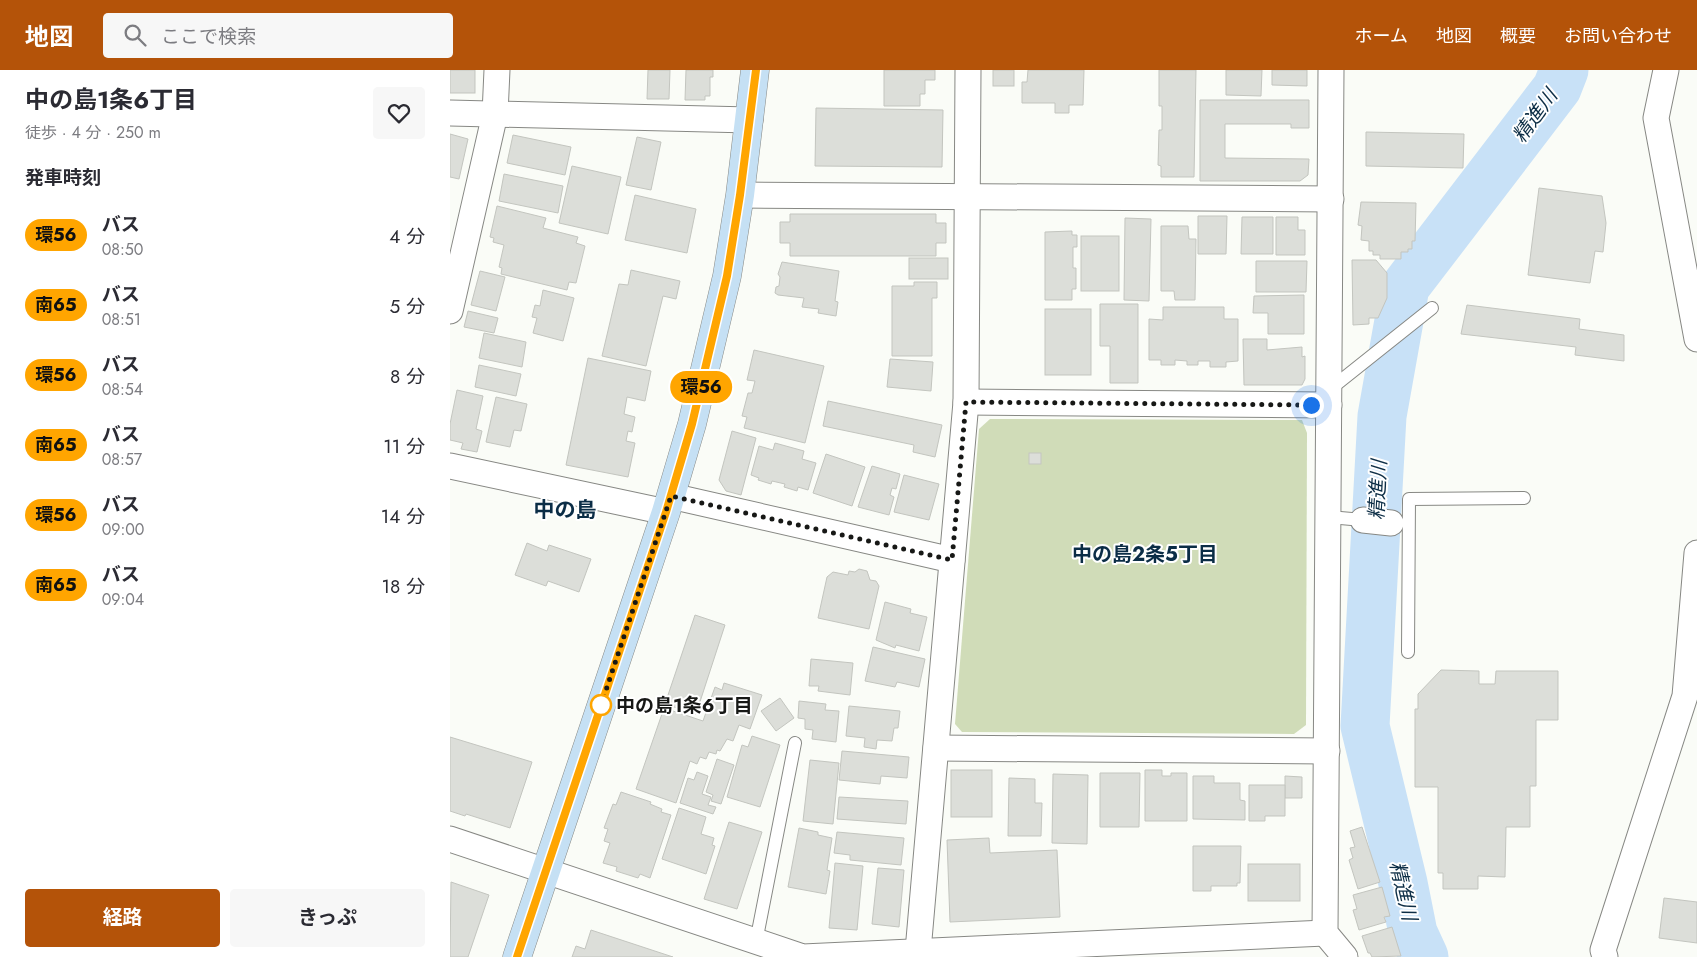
<!DOCTYPE html>
<html lang="ja">
<head>
<meta charset="utf-8">
<style>
	body { margin:0; font-family:Jost,"Noto Sans JP",sans-serif; background:#f7f7f7; color:#2b2b33; height:100vh; display:flex; flex-direction:column; font-size:19px; white-space:nowrap }
	* { box-sizing:border-box; margin:0 }
	p { font-size:16px; color:#7c7c81 }
	.icon { flex:none; width:28px; height:28px; fill:none; stroke:currentColor; stroke-width:2; stroke-linecap:round; stroke-linejoin:round }
	.map { position:relative; flex:1; overflow:hidden }
	.details { display:flex; flex-direction:column; background:#fff; width:450px }
	.details>* { flex:none }
	.badge { padding:0 10px; border-radius:16px; font-size:18px; line-height:32px }
	.you { position:absolute; width:25px; height:25px; margin:-12px; border:4px solid #fff; border-radius:50%; background:#1a73e8; box-shadow:0 0 0 8px #1a73e833 }
	.map>.badge { position:absolute; translate:-50% -50%; box-shadow:0 0 0 2px #fff }
	h2 { padding:0 25px; font-size:19px; line-height:45px }
	.round { display:grid; place-items:center; flex:none; width:52px; height:52px; border-radius:5px; background:#f7f7f7 }
	.headline { display:flex; align-items:center; justify-content:space-between; height:85px; padding:0 25px }
	h1 { font-size:24px; font-weight:700; line-height:38px }
	.cta { display:flex; gap:10px; margin-top:auto; padding:10px 25px }
	.cta a { flex:1; height:58px; border-radius:5px; background:#b45309; color:#fff; font-size:20px; font-weight:700; line-height:58px; text-align:center }
	.cta a+a { background:#f7f7f7; color:#2b2b33 }
	ul { padding:0; list-style:none }
	li { display:flex; align-items:center; gap:15px; height:70px; padding:0 25px }
	li div { flex:1 }
	li b { display:block; font-size:19px }
	li em { font-style:normal }
	li .badge { min-width:55px; font-weight:700; text-align:center }
	header { display:flex; align-items:center; gap:30px; box-sizing:border-box; height:70px; padding:0 25px; background:#b45309; color:#fff }
	header strong { font-size:24px }
	nav { display:flex; gap:28px; margin-inline-start:auto; font-size:18px }
	.search { width:350px; height:45px; background:#f7f7f7; display:flex; align-items:center; gap:12px; box-sizing:border-box; padding:0 18px; border-radius:5px; color:#7c7c81; font-size:19px }
	main { display:flex; flex:1; min-height:0 }
	.map>svg:first-child { display:block }
	.green { fill:#d0dcb8 }
	.lines { fill:none; stroke-linecap:round; stroke-linejoin:round }
	.river { stroke:#c8e1f7; stroke-width:49 }
	.building { fill:#dcded9; stroke:#c3c5bf }
	.lane-casing { stroke:#878884; stroke-width:14 }
	.street-casing { stroke:#878884; stroke-width:27 }
	.secondary-casing { stroke:#878884; stroke-width:29 }
	.lane { stroke:#fff; stroke-width:12 }
	.street { stroke:#fff; stroke-width:25 }
	.secondary { stroke:#c5e0f4; stroke-width:28 }
	.line-casing { stroke:#fff; stroke-width:11 }
	.line { stroke:#ffa500; stroke-width:8 }
	.walk { stroke:#171816; stroke-width:5; stroke-dasharray:0 9 }
	.stop-dot { fill:#fff; stroke:#ffa500; stroke-width:2.5 }
	.labels { text-anchor:middle; dominant-baseline:central; stroke-width:4; stroke-linejoin:round; paint-order:stroke }
	.stop-label { font-size:19px; font-weight:bold; fill:#171816; stroke:#fff; text-anchor:start }
	.water-label { font-size:20px; font-style:italic; fill:#0d2e46; stroke:#fff }
	.neighbourhood-label { font-size:20px; font-weight:bold; fill:#0b2d46; stroke:#fff }
	.quarter-label { font-size:21px; font-weight:bold; fill:#0b2d46; stroke:#fff }
</style>
</head>
<body>
<header>
<strong>地図</strong>
<div class="search"><svg class="icon" aria-label="search" viewBox="0 0 24 24"><circle cx="10" cy="10" r="6"/><path d="M15 15l6 6"/></svg>ここで検索</div>
<nav><a>ホーム</a><a>地図</a><a>概要</a><a>お問い合わせ</a></nav>
</header>
<main>
<section class="details">
<div class="headline"><div><h1>中の島1条6丁目</h1><p>徒歩 · 4 分 · 250 m</p></div><a class="round"><svg class="icon" aria-label="heart" viewBox="0 0 24 24"><path d="M12 20l-8-8c-3-5 5-10 8-4 3-6 11-1 8 4z"/></svg></a></div>
<h2>発車時刻</h2>
<ul>
<li><span class="badge" style="background:#ffa500;color:#111">環56</span><div><b>バス</b><p>08:50</p></div><em>4 分</em></li>
<li><span class="badge" style="background:#ffa500;color:#111">南65</span><div><b>バス</b><p>08:51</p></div><em>5 分</em></li>
<li><span class="badge" style="background:#ffa500;color:#111">環56</span><div><b>バス</b><p>08:54</p></div><em>8 分</em></li>
<li><span class="badge" style="background:#ffa500;color:#111">南65</span><div><b>バス</b><p>08:57</p></div><em>11 分</em></li>
<li><span class="badge" style="background:#ffa500;color:#111">環56</span><div><b>バス</b><p>09:00</p></div><em>14 分</em></li>
<li><span class="badge" style="background:#ffa500;color:#111">南65</span><div><b>バス</b><p>09:04</p></div><em>18 分</em></li>
</ul>
<div class="cta"><a>経路</a><a>きっぷ</a></div>
</section>
<div class="map">
<svg width="1247" height="887" viewBox="0 0 1247 887">
	<rect width="100%" height="100%" fill="#fafcf7"/>
	<polygon class="green" points="540,349 852,350 857,363 856,655 844,664 512,662 505,654 529,359"/>
	<g class="lines">
		<polyline class="river" points="974,887 963,863 953,813 915,656 932,346 955,217 1107,18 1114,0"/>
	</g>
	<g class="building">
		<rect x="0" y="0" width="25" height="23"/>
		<polygon points="198,0 220,0 219,29 197,29"/>
		<polygon points="236,0 263,0 263,7 260,7 260,26 255,26 255,30 235,30"/>
		<polygon points="434,0 485,0 485,10 475,10 475,24 470,24 470,36 434,36"/>
		<rect x="543" y="0" width="21" height="16"/>
		<polygon points="578,0 634,0 633,35 619,35 619,43 605,43 605,33 572,33 572,12 577,12"/>
		<polygon points="709,0 746,0 744,107 711,107 711,96 708,95 709,60 712,60 712,36 709,36"/>
		<polygon points="776,0 812,0 811,26 776,25"/>
		<polygon points="822,0 857,0 857,16 822,15"/>
		<polygon points="750,30 859,30 859,58 841,58 841,54 775,54 775,88 859,89 858,105 850,111 750,111"/>
		<polygon points="366,38 493,40 492,97 365,96"/>
		<polygon points="916,62 1014,64 1013,98 916,96"/>
		<polygon points="0,64 18,69 9,109 0,107"/>
		<polygon points="63,65 121,77 115,105 57,93"/>
		<polygon points="187,67 211,72 201,120 176,115"/>
		<polygon points="122,96 171,107 158,164 109,153"/>
		<polygon points="54,104 113,116 108,143 49,131"/>
		<polygon points="1089,118 1152,126 1156,153 1153,182 1145,181 1140,213 1078,205"/>
		<polygon points="185,125 246,139 237,183 175,170"/>
		<polygon points="911,132 966,133 965,171 962,171 962,179 958,179 958,182 951,182 951,189 930,189 930,185 923,185 923,181 919,181 919,171 911,170 912,156 908,155"/>
		<polygon points="47,136 96,148 93,158 128,167 126,173 135,176 126,213 119,212 117,220 51,204 52,198 49,197 54,175 43,172 44,168 40,167"/>
		<polygon points="340,144 486,144 486,153 496,153 496,173 486,173 486,186 340,186 340,173 330,173 330,152 340,152"/>
		<polygon points="748,146 777,146 776,184 748,184"/>
		<polygon points="792,147 823,147 823,184 791,184"/>
		<polygon points="826,147 848,147 848,160 855,160 855,185 826,185"/>
		<polygon points="675,148 701,149 699,231 674,230"/>
		<polygon points="711,156 738,156 739,169 746,169 745,230 725,230 724,221 711,221"/>
		<polygon points="622,161 622,165 627,165 627,177 623,177 623,198 626,198 626,219 622,219 622,230 595,230 595,162"/>
		<rect x="631" y="166" width="38" height="55"/>
		<rect x="459" y="188" width="39" height="21"/>
		<polygon points="902,190 926,190 937,203 937,228 928,248 919,248 919,254 903,255"/>
		<polygon points="806,191 857,191 856,222 806,222"/>
		<polygon points="332,192 389,201 385,231 388,232 386,246 368,243 369,239 352,237 354,228 328,225 325,223 326,217 329,216 330,207 328,204"/>
		<polygon points="181,200 230,211 226,229 213,226 196,296 152,286 169,214 178,215"/>
		<polygon points="30,201 55,207 46,241 21,235"/>
		<polygon points="464,212 487,212 487,228 482,228 482,286 442,286 442,216 464,216"/>
		<polygon points="93,220 124,228 113,271 83,263 87,248 82,247 85,235 90,236"/>
		<polygon points="854,225 854,264 818,264 818,243 803,243 804,226"/>
		<polygon points="650,234 688,234 688,313 660,313 660,276 650,276"/>
		<polygon points="1017,235 1130,249 1129,259 1174,265 1174,291 1125,285 1126,277 1011,264"/>
		<polygon points="713,237 774,237 774,249 788,249 788,291 776,292 776,297 760,297 760,291 748,291 748,295 737,295 737,291 725,290 725,295 711,295 711,290 699,290 699,249 713,250"/>
		<rect x="595" y="239" width="46" height="66"/>
		<polygon points="18,241 48,248 44,263 14,257"/>
		<polygon points="34,263 76,272 72,297 29,288"/>
		<polygon points="793,269 817,269 817,280 852,277 852,287 855,286 855,309 852,315 794,315"/>
		<polygon points="304,280 374,296 355,373 294,358 297,347 292,346 298,323 302,323 305,311 297,310"/>
		<polygon points="138,288 201,301 195,331 177,327 174,344 185,347 182,362 178,361 176,371 185,373 178,407 116,395"/>
		<polygon points="440,289 483,292 481,321 437,317"/>
		<polygon points="29,295 71,304 66,326 25,317"/>
		<polygon points="7,320 33,326 26,359 32,361 27,382 11,379 13,373 0,370 0,354"/>
		<polygon points="46,327 77,334 71,361 64,360 60,377 36,372"/>
		<polygon points="378,331 492,355 485,387 463,382 464,375 373,356"/>
		<polygon points="282,361 306,368 291,425 276,421 269,410"/>
		<polygon points="325,373 354,381 352,389 366,393 358,420 348,417 347,421 334,417 335,414 322,411 321,414 308,410 309,408 301,405 309,376 323,380"/>
		<rect x="579" y="383" width="12" height="11"/>
		<polygon points="376,384 415,397 402,436 363,423"/>
		<polygon points="422,396 450,404 446,419 442,418 440,425 444,427 439,445 408,437"/>
		<polygon points="454,405 489,414 479,450 444,442"/>
		<polygon points="77,473 97,481 99,475 141,489 129,522 98,511 96,516 65,505"/>
		<polygon points="409,499 417,501 420,510 426,511 429,516 419,559 368,548 377,507 383,502 398,505 399,501 405,502"/>
		<polygon points="435,532 461,539 460,543 477,547 469,581 446,575 445,578 426,570"/>
		<polygon points="245,545 275,555 246,644 215,634"/>
		<polygon points="423,577 475,589 469,617 447,612 445,617 415,611"/>
		<polygon points="361,589 403,593 400,625 368,621 369,616 359,616"/>
		<polygon points="991,600 1029,601 1029,614 1045,614 1046,601 1108,601 1108,650 1086,650 1086,716 1080,716 1080,757 1056,757 1055,807 1028,806 1028,819 993,819 993,803 988,803 988,717 965,717 965,639 968,639 968,624"/>
		<polygon points="274,613 312,625 300,659 289,655 283,671 277,669 270,681 267,680 266,684 259,682 256,689 250,687 247,694 240,691 226,733 186,719 214,638 253,651 265,617 272,620"/>
		<polygon points="330,628 344,648 326,661 311,641"/>
		<polygon points="349,631 376,634 375,640 389,641 386,672 362,669 363,660 355,659 355,649 348,648"/>
		<polygon points="399,636 450,641 448,658 444,658 442,671 427,670 426,679 414,677 415,668 396,666"/>
		<polygon points="302,666 330,675 310,737 277,727 292,675 298,677"/>
		<polygon points="0,667 82,692 60,758 16,744 15,746 0,741"/>
		<polygon points="392,681 459,687 457,708 431,706 430,714 389,710"/>
		<polygon points="267,689 284,695 271,734 261,731 263,725 256,722"/>
		<polygon points="360,690 389,693 383,754 353,751"/>
		<rect x="501" y="700" width="41" height="47"/>
		<polygon points="695,700 712,700 712,706 721,706 721,703 737,703 737,751 695,751"/>
		<polygon points="247,702 258,706 252,724 261,727 258,735 266,737 263,744 230,733 238,708 244,710"/>
		<polygon points="650,703 690,703 689,757 650,757"/>
		<polygon points="603,704 638,705 637,774 602,773"/>
		<polygon points="743,706 764,706 764,713 790,713 790,730 795,731 795,750 743,749"/>
		<polygon points="835,706 852,707 852,728 835,728"/>
		<polygon points="559,708 585,709 585,733 592,733 591,766 558,766"/>
		<polygon points="799,715 835,715 835,746 815,746 815,751 799,751"/>
		<polygon points="171,722 201,732 200,734 212,739 211,742 221,745 200,808 190,804 188,808 166,801 167,797 153,793 160,773 154,771 158,759 154,758 163,734 166,735"/>
		<polygon points="389,727 458,731 456,754 387,749"/>
		<polygon points="229,738 256,747 251,764 264,768 262,775 265,776 256,804 212,789"/>
		<polygon points="279,752 312,762 287,839 254,829"/>
		<polygon points="912,757 930,812 908,819 899,790 903,788 900,778 905,777 900,761"/>
		<polygon points="349,758 368,762 368,765 382,768 377,800 380,801 376,824 338,817"/>
		<polygon points="387,762 454,768 451,795 400,790 400,785 384,783"/>
		<polygon points="539,768 540,783 607,780 610,847 500,852 497,770"/>
		<polygon points="743,776 791,776 790,813 787,813 787,816 761,816 761,821 743,821"/>
		<polygon points="385,793 413,796 407,860 379,858"/>
		<rect x="798" y="794" width="52" height="37"/>
		<polygon points="428,798 454,800 449,857 422,854"/>
		<polygon points="1,812 39,825 18,887 0,887"/>
		<polygon points="932,817 940,846 934,847 936,852 909,860 903,840 907,839 903,825"/>
		<polygon points="1214,828 1247,832 1247,873 1209,868"/>
		<polygon points="942,857 951,886 922,887 920,883 918,883 912,866"/>
		<polygon points="141,860 223,887 122,887 126,876 135,879"/>
	</g>
	<g class="lines">
		<g class="lane-casing">
			<g id="lane">
				<polyline points="879,320 982,238"/>
				<polyline points="879,447 913,450"/>
				<polyline points="958,582 959,429 1074,428"/>
				<polyline points="306,872 345,673"/>
			</g>
		</g>
		<g class="street-casing">
			<g id="street">
				<polyline points="881,0 875,863 895,887"/>
				<polyline points="1216,0 1206,48 1247,269"/>
				<polyline points="0,43 300,50"/>
				<polyline points="290,125 881,129"/>
				<polyline points="0,241 45,44 47,0"/>
				<polyline points="516,332 879,335"/>
				<polyline points="0,396 216,442"/>
				<polyline points="221,426 502,490"/>
				<polyline points="913,450 941,453"/>
				<polyline points="486,678 877,681"/>
				<polyline points="0,769 353,887 875,863"/>
				<polyline points="468,881 516,332 518,0"/>
				<polyline points="1155,887 1153,880 1235,626 1247,483"/>
			</g>
		</g>
		<g class="secondary-casing">
			<polyline id="secondary" points="67,887 216,442 242,354 277,206 290,125 305,0"/>
		</g>
		<use href="#lane" class="lane"/>
		<use href="#street" class="street"/>
		<use href="#secondary" class="secondary"/>
	</g>
	<g class="lines">
		<g class="line-casing">
			<polyline id="line" points="67,887 216,442 242,354 277,206 290,125 306,0"/>
		</g>
		<use href="#line" class="line"/>
		<polyline class="walk" points="151,635 221,426 502,490 516,332 861,335"/>
	</g>
	<circle class="stop-dot" cx="151" cy="635" r="10"/>
	<g class="labels">
		<g class="stop-label">
			<text x="166" y="635">中の島1条6丁目</text>
		</g>
		<g class="water-label">
			<text transform="translate(1085 46) rotate(-54)">精進川</text>
			<text transform="translate(928 420) rotate(-87)">精進川</text>
			<text transform="translate(953 821) rotate(77)">精進川</text>
		</g>
		<g class="neighbourhood-label">
			<text x="695" y="484">中の島2条5丁目</text>
		</g>
		<g class="quarter-label">
			<text x="115" y="440">中の島</text>
		</g>
	</g>
</svg>
<div class="you" style="left:861px;top:335px"></div>
<b class="badge" style="left:251px;top:317px;background:#ffa500;color:#111">環56</b>
</div>
</main>
</body>
</html>
